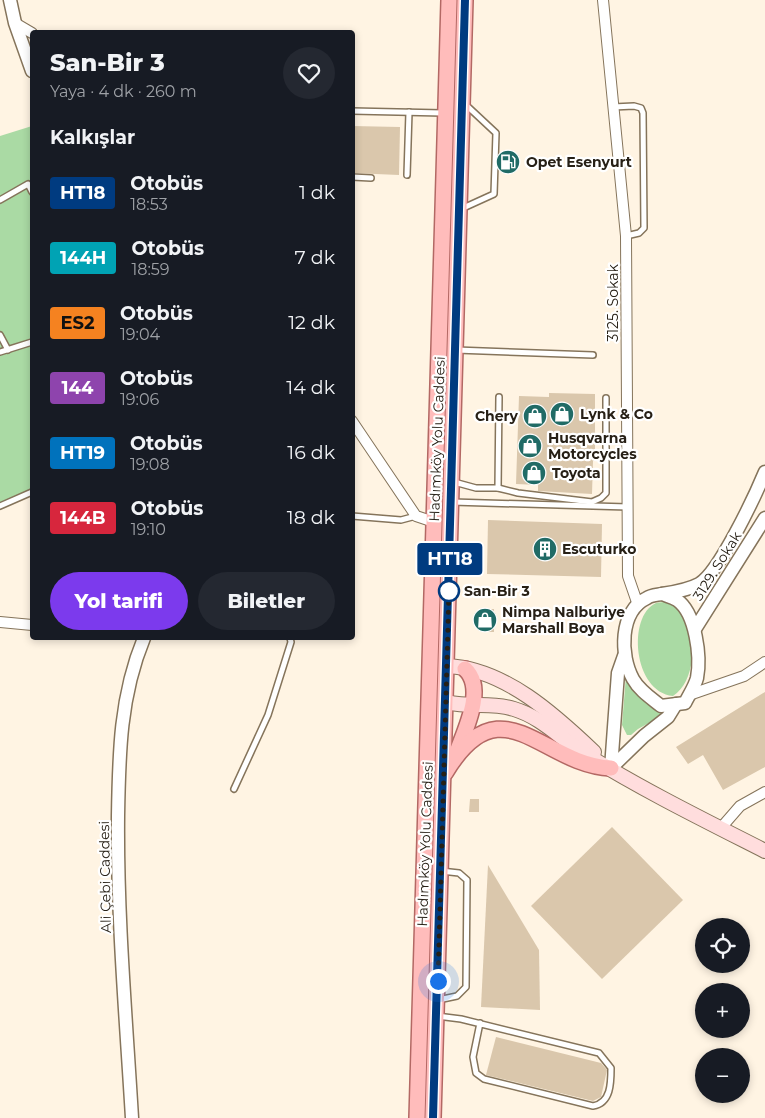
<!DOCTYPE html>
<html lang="tr">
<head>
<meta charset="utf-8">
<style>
	body { margin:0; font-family:Montserrat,sans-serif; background:#242831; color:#f1f3f6; height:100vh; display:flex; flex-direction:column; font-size:19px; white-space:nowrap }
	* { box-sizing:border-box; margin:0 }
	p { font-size:16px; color:#9ea1a6 }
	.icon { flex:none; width:28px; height:28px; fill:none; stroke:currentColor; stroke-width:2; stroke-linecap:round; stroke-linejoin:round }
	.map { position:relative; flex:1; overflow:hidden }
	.drawer { position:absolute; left:30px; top:30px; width:325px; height:610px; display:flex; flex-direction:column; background:#171b24; border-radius:5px; box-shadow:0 2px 8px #0003 }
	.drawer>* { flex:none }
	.badge { padding:0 10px; border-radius:4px; font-size:18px; line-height:32px }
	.controls { position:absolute; left:695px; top:918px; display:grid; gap:10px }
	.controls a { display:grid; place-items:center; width:55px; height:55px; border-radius:50%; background:#171b24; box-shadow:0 2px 8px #0003; font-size:25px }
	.you { position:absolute; width:25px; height:25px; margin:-12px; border:4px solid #fff; border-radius:50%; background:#1a73e8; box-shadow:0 0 0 8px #1a73e833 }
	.map>.badge { position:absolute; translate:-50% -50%; box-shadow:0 0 0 2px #fff }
	h2 { padding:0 20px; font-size:19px; line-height:45px }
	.round { display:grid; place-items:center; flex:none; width:52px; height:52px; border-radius:26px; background:#242831 }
	.summary { display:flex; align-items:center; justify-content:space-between; height:85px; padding:0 20px }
	h1 { font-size:24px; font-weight:800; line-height:38px }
	.action { display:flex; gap:10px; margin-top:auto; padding:10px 20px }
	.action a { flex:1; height:58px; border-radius:30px; background:#7c3aed; color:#fff; font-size:20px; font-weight:800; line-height:58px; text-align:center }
	.action a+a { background:#242831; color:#f1f3f6 }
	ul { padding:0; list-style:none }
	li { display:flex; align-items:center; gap:15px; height:65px; padding:0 20px }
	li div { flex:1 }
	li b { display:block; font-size:19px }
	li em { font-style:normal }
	li .badge { min-width:55px; font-weight:700; text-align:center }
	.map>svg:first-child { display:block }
	.green { fill:#aadaa4 }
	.building { fill:#dac7ac }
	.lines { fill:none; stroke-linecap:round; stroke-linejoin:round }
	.service-casing { stroke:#85745b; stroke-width:8 }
	.minor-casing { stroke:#85745b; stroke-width:12 }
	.tertiary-casing { stroke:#85745b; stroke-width:15 }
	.secondary-casing { stroke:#85745b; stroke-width:16 }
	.primary-casing { stroke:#b36864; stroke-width:18 }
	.service { stroke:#fff; stroke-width:5 }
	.minor { stroke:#fff; stroke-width:10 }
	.tertiary { stroke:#fff; stroke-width:12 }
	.secondary { stroke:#fdd; stroke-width:14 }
	.primary { stroke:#ffbcbb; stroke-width:15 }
	.line-casing { stroke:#fff; stroke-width:11 }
	.line { stroke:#003b80; stroke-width:8 }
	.walk { stroke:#272016; stroke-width:5; stroke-dasharray:0 9 }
	.stop-dot { fill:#fff; stroke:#003b80; stroke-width:2.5 }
	.labels { text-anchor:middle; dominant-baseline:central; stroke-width:4.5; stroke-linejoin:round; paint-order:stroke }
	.poi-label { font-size:14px; font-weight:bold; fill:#272016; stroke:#fff; text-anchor:start }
	.street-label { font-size:14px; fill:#272016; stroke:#fff }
	.stop-label { font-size:14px; font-weight:bold; fill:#272016; stroke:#fff; text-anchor:start }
</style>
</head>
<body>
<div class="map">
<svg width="765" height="1118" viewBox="0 0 765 1118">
	<rect width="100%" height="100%" fill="#fff4e3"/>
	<g class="green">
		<polygon points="32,126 32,494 0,507 0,136"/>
		<path d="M667 602C674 605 682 610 685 617 696 641 696 681 673 696 633 692 627 616 656 603 659 602 664 602 667 602Z"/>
		<polygon points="626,676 656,709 665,714 638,729 631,735 627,735 622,725"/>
	</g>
	<g class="building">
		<polygon points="352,126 400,127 399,175 352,173"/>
		<polygon points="549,393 595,394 595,461 593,461 592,494 538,491 538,485 516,484 519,396 549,397"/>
		<polygon points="488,520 602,524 601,577 487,574"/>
		<rect x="482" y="609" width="12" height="23"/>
		<polygon points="765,692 765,767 723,790 703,755 688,764 676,747"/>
		<polygon points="470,799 479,799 479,812 469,812"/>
		<polygon points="612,827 683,900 602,979 531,906"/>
		<polygon points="488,865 539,950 540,1010 481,1007"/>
		<polygon points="496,1037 601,1063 607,1070 601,1097 593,1101 486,1075"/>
	</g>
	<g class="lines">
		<g class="service-casing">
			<g id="service">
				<polyline points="613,107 634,106 641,108 643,113 644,228 639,233 626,236"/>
				<polyline points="352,111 443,113"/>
				<polyline points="407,175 409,112"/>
				<polyline points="352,177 371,178"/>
				<polyline points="0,200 28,184 32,192"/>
				<polyline points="461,209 494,194 496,133 466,105"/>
				<polyline points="0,335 8,350"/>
				<polyline points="456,350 593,355"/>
				<polyline points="0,352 32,342"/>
				<polyline points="454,482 476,488 498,488 518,493 592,502 601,498 606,493 606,398"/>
				<polyline points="498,488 499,397"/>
				<polyline points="452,502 628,507"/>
				<polyline points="0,506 32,492"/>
				<polyline points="352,516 401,520 416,516"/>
				<polyline points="234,789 268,715 291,642 290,638"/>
				<polyline points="438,1000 457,996 466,987 467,880 459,873 441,871"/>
				<path d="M437 1016 461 1019 599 1053 611 1068C611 1083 611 1103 593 1106L484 1079 476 1073 473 1057 480 1023"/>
			</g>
		</g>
		<g class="minor-casing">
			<g id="minor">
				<polyline points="603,0 626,236 628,576 638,605"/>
				<polyline points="15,23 32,33"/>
				<polyline points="352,421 416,516 434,522"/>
				<polyline points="0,622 32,625"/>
				<polyline points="689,695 744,676 765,662"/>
				<polyline points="720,829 740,806 765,792"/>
			</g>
		</g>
		<g class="tertiary-casing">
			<g id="tertiary">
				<polyline points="10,0 15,23 32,71"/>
				<path d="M662 594C667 596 672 597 677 600 696 613 701 657 697 678 695 686 689 695 685 703L661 706C651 698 639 690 633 679 620 656 619 611 647 598 651 595 657 595 662 594Z"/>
				<path d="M662 594C675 592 688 590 699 584 719 573 755 496 765 472"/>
				<polyline points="695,629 765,518"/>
				<polyline points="611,768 618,673 624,656"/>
				<polyline points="611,768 644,736 668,717 676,704"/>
				<path d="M132 1118C126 1017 117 917 118 816 119 753 120 696 144 638"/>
			</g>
		</g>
		<g class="secondary-casing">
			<g id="secondary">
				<path d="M448 666C505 669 555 715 594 752"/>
				<path d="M447 702C469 708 492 702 514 709 541 717 561 739 585 754 643 790 704 820 765 851"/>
			</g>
		</g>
		<g class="primary-casing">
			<g id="primary">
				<path d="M457 752C465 730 486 688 465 669"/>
				<path d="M445 773C502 679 541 765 611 768"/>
				<polyline points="417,1118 449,0"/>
				<polyline points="433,1118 465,0"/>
			</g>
		</g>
		<use href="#service" class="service"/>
		<use href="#minor" class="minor"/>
		<use href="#tertiary" class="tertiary"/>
		<use href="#secondary" class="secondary"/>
		<use href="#primary" class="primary"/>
	</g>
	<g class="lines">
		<g class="line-casing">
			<polyline id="line" points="433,1118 465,0"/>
		</g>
		<use href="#line" class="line"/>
		<polyline class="walk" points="438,981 449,591"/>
	</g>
	<defs>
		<g id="fuel-disc" transform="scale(1.25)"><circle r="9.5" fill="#206b66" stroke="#fff"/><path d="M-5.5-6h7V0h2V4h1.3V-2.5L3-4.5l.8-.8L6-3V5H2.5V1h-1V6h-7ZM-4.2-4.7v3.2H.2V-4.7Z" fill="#fff"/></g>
		<g id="shop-disc" transform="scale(1.25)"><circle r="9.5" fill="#206b66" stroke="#fff"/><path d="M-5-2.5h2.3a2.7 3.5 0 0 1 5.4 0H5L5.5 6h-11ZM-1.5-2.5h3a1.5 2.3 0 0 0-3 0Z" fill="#fff"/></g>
		<g id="building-disc" transform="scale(1.25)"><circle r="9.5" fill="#206b66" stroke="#fff"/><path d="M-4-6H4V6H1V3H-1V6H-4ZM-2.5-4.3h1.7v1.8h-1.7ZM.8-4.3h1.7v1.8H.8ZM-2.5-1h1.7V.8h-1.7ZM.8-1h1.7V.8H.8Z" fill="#fff"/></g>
	</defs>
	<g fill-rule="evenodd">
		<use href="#fuel-disc" x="508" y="162"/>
		<use href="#shop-disc" x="562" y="414"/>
		<use href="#shop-disc" x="535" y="416"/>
		<use href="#shop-disc" x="530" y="446"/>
		<use href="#shop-disc" x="534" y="473"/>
		<use href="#building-disc" x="545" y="549"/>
		<use href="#shop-disc" x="485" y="620"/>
	</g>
	<circle class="stop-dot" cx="449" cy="591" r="10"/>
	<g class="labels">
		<g class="poi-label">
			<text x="526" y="162">Opet Esenyurt</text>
			<text x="580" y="414">Lynk &amp; Co</text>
			<text x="518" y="416" text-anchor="end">Chery</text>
			<text x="548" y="438">Husqvarna<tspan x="548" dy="16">Motorcycles</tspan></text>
			<text x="552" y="473">Toyota</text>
			<text x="562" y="549">Escuturko</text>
			<text x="502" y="612">Nimpa Nalburiye<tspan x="502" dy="16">Marshall Boya</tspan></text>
		</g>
		<g class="street-label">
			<text transform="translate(613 303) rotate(-90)">3125. Sokak</text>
			<text transform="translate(437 439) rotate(-88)">Hadımköy Yolu Caddesi</text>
			<text transform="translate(717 566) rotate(-58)">3129. Sokak</text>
			<text transform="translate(425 844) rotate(-88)">Hadımköy Yolu Caddesi</text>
			<text transform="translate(105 877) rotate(-91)">Ali Çebi Caddesi</text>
		</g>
		<g class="stop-label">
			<text x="464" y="591">San-Bir 3</text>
		</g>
	</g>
</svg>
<div class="controls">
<a><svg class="icon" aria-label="locate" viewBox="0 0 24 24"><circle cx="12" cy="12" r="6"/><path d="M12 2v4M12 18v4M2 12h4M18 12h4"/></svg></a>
<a>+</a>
<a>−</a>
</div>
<div class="you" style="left:438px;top:981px"></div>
<b class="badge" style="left:450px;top:559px;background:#003b80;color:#fff">HT18</b>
<section class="drawer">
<div class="summary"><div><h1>San-Bir 3</h1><p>Yaya · 4 dk · 260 m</p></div><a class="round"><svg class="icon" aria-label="heart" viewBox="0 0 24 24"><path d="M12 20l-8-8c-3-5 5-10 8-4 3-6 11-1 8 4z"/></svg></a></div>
<h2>Kalkışlar</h2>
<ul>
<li><span class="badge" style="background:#003b80;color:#fff">HT18</span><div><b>Otobüs</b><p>18:53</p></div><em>1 dk</em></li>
<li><span class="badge" style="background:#00a3b4;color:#fff">144H</span><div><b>Otobüs</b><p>18:59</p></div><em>7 dk</em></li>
<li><span class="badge" style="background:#f58220;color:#111">ES2</span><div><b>Otobüs</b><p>19:04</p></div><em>12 dk</em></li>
<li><span class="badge" style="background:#8e44ad;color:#fff">144</span><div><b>Otobüs</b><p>19:06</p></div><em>14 dk</em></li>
<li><span class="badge" style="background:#0072bc;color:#fff">HT19</span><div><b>Otobüs</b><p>19:08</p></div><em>16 dk</em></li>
<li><span class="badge" style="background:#d7263d;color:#fff">144B</span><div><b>Otobüs</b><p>19:10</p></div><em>18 dk</em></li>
</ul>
<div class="action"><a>Yol tarifi</a><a>Biletler</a></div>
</section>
</div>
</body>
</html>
